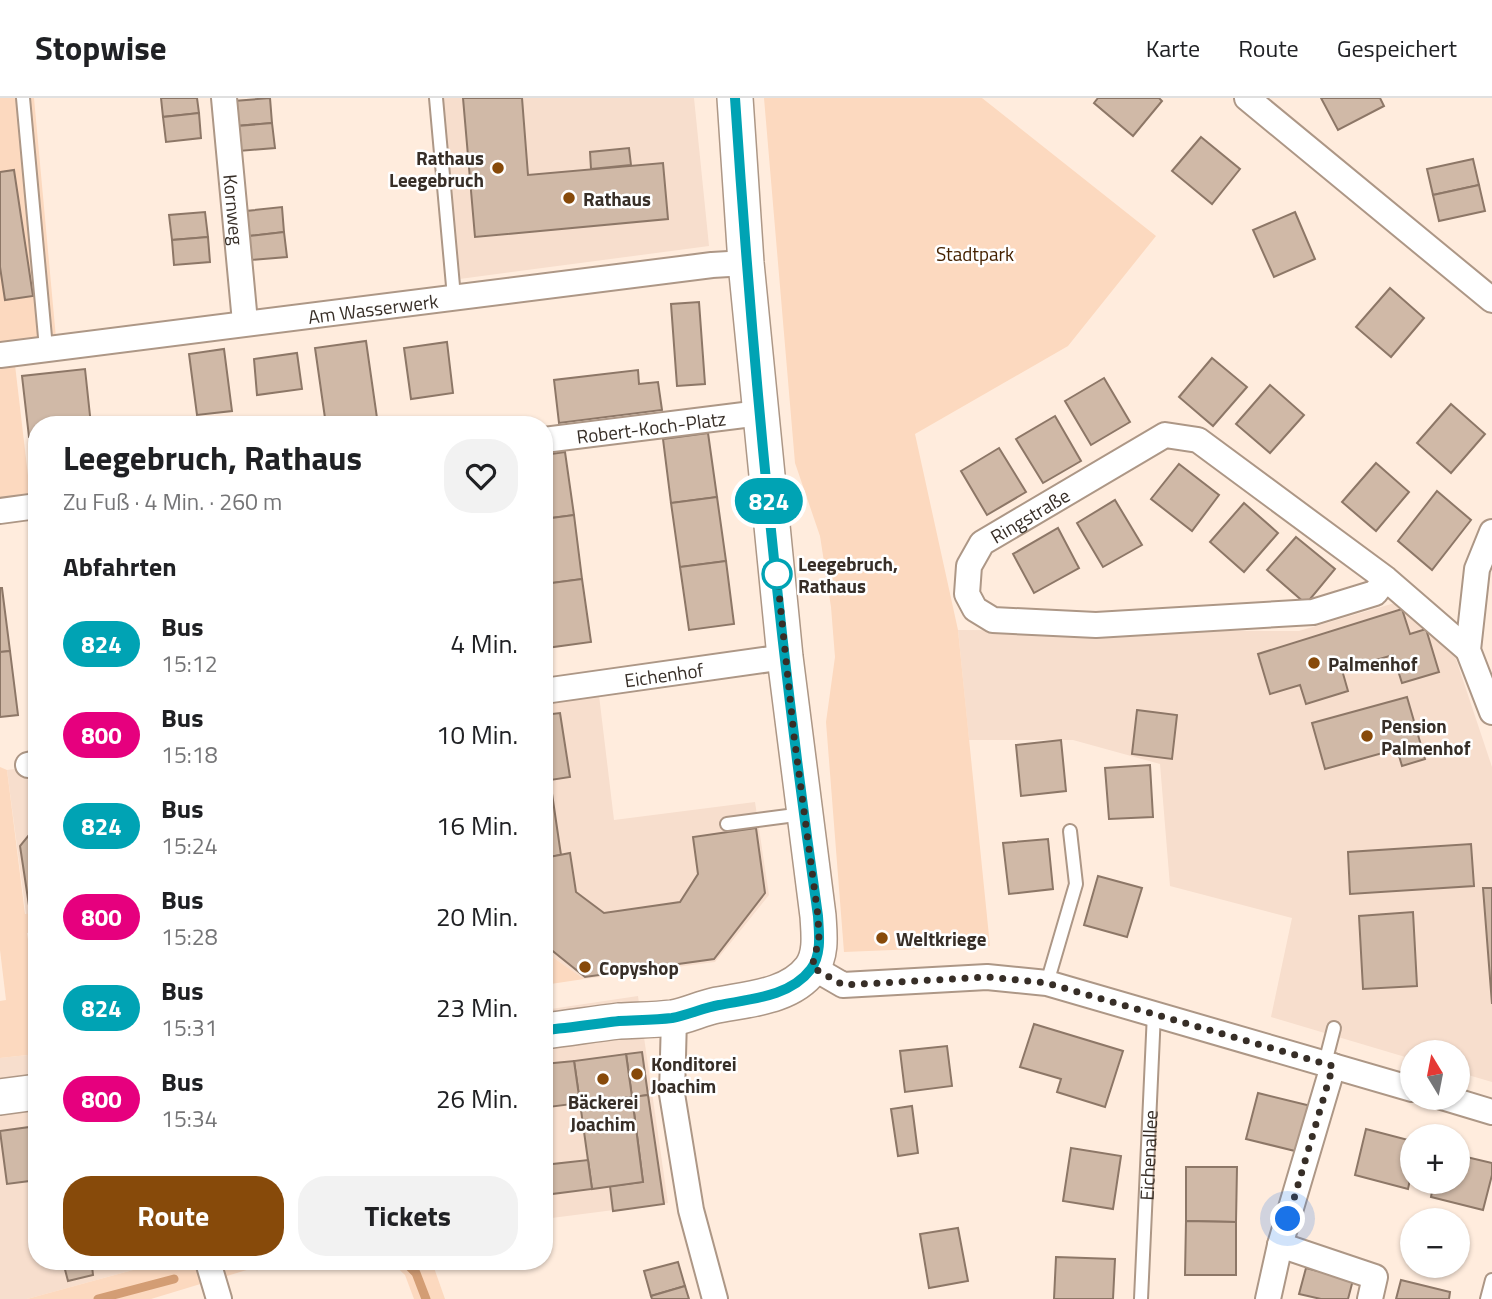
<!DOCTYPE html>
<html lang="de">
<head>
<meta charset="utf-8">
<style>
	body { margin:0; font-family:"Titillium Web",sans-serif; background:#f2f2f2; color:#202124; height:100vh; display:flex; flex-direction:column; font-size:26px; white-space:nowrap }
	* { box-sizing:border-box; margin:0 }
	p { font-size:23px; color:#757577 }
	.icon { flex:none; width:38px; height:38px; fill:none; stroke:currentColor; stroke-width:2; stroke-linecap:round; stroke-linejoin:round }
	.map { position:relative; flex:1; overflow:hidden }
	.panel { position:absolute; left:28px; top:318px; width:525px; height:854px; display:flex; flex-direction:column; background:#fff; border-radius:28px; box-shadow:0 2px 5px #0004 }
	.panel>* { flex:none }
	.badge { padding:0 14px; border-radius:23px; font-size:24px; line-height:46px }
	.needle { width:46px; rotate:350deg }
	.fabs { position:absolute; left:1400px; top:942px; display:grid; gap:14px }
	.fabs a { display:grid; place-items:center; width:70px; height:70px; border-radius:50%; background:#fff; box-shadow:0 2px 5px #0004; font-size:35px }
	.you { position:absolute; width:35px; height:35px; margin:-18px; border:5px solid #fff; border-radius:50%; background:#1a73e8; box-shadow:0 0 0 10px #1a73e833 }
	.map>.badge { position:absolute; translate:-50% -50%; box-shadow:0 0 0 4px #fff }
	h2 { padding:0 35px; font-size:26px; line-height:63px }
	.round { display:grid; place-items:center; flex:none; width:74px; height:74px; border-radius:28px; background:#f2f2f2 }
	.overview { display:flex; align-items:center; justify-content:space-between; height:119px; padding:0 35px }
	h1 { font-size:33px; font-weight:700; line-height:52px }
	.action { display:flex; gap:14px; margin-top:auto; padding:14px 35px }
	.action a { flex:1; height:80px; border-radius:28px; background:#874a0a; color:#fff; font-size:28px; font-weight:700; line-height:80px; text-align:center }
	.action a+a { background:#f2f2f2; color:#202124 }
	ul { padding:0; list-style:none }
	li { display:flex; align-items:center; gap:21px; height:91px; padding:0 35px }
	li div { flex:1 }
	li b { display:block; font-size:26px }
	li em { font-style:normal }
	li .badge { min-width:77px; font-weight:700; text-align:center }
	header { display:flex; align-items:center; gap:42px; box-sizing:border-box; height:98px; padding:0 35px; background:#fff; border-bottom:2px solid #e0e0e0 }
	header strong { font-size:33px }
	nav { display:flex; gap:38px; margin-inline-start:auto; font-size:24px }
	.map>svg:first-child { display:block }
	.built { fill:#f7decd }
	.green { fill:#fcd9bf }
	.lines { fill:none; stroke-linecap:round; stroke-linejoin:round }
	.stream { stroke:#d39d74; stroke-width:9 }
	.building { fill:#d0b9a7; stroke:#8d7767; stroke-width:2 }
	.lane-casing { stroke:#ad9786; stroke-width:16 }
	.street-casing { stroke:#ad9786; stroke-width:28 }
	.secondary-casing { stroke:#ad9786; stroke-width:38 }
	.lane { stroke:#fff; stroke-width:12 }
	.street { stroke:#fff; stroke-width:24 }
	.secondary { stroke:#fff; stroke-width:35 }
	.line-casing { stroke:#fff; stroke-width:16 }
	.line { stroke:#00a3b4; stroke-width:10 }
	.walk { stroke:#372e27; stroke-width:7; stroke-dasharray:0 12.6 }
	.poi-dot { fill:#874a0a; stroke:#fff; stroke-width:2.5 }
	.stop-dot { fill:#fff; stroke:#00a3b4; stroke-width:3.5 }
	.labels { text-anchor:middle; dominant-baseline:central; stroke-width:5; stroke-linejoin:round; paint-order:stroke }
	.poi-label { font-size:19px; font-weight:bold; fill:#372e27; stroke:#fff; text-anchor:start }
	.street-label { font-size:19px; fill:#372e27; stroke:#fff }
	.park-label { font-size:19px; fill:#452201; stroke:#fff }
	.stop-label { font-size:19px; font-weight:bold; fill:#372e27; stroke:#fff; text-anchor:start }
</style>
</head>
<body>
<header>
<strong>Stopwise</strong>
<nav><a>Karte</a><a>Route</a><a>Gespeichert</a></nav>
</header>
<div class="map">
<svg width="1492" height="1201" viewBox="0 0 1492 1201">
	<rect width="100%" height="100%" fill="#ffecdd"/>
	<g class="built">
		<polygon points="436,0 694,0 709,148 452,182"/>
		<polygon points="1398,504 1454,555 1492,669 1492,984 1458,974 1458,954 1412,954 1412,961 1271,919 1292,820 1170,788 1160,666 1073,642 969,642 958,532 1299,533"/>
		<polygon points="598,589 614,722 755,704 769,797 715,864 584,881 544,853 544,596"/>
		<polygon points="37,668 37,815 26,817 7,672"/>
		<polygon points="638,898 668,1105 544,1121 544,912"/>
		<polygon points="37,956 37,1164 162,1164 27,1201 0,1201 0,960"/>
	</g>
	<g class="green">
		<polygon points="0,0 34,0 58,262 15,267 33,420 0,424"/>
		<polygon points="764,0 982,0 1156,138 1068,248 915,336 958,532 990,848 844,854 826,624 835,559 831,509 820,438 795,365"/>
		<polygon points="0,669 7,672 25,816 37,815 37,834 27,835 37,899 37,956 0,960 0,903 6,902 0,852"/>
		<polygon points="544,853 584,881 544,887"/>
		<polygon points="162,1164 273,1164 151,1201 27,1201"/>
		<polygon points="391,1164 432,1164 445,1201 414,1201 405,1177"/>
	</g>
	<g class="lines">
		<g class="stream">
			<polyline points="405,1164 416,1175 426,1201"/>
			<polyline points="227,1165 232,1164"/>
			<polyline points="98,1201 174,1181"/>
		</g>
	</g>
	<g class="building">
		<polygon points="161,0 197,0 199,15 163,19"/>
		<polygon points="270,0 272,25 237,28 234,3"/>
		<polygon points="463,0 522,0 528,77 663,65 668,121 475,139"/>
		<polygon points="1098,0 1159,0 1162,3 1133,38 1094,5"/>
		<polygon points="1321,0 1380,0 1384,8 1338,32"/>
		<polygon points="199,15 201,40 166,44 163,19"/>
		<polygon points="272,25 275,50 239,53 237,28"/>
		<polygon points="1201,39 1240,71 1212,106 1172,73"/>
		<polygon points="629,50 631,67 591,71 590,54"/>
		<polygon points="1473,61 1479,87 1433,97 1427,71"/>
		<polygon points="14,72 33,198 5,202 0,169 0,74"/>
		<polygon points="1479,87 1485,113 1439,123 1433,97"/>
		<polygon points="282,109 284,134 249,138 246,113"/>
		<polygon points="205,114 208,139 172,142 169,117"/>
		<polygon points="1295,114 1315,161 1274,179 1253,132"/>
		<polygon points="284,134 287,159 251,162 249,138"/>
		<polygon points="208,139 210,164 174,167 172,142"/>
		<polygon points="1390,190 1424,220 1391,259 1356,229"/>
		<polygon points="699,204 705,286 677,288 671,206"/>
		<polygon points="366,243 377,320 326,327 315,250"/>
		<polygon points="447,244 453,295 411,301 404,250"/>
		<polygon points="224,251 232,313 197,317 189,256"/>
		<polygon points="297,255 302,291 257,297 254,261"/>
		<polygon points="1212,260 1247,289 1213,328 1179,299"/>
		<polygon points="85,271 91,327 37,327 37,338 29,339 22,278"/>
		<polygon points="638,272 639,286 658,284 662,312 559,325 554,282"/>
		<polygon points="1104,280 1130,324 1091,347 1065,303"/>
		<polygon points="1270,287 1304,317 1270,355 1236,326"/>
		<polygon points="1451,306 1485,336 1451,375 1417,345"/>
		<polygon points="1055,318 1081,363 1043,385 1016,341"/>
		<polygon points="708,335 717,399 671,405 663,341"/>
		<polygon points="999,350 1026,394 987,417 961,373"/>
		<polygon points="565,354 574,417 544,421 544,357"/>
		<polygon points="1376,365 1409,394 1376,433 1342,404"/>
		<polygon points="1179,366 1219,397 1192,433 1151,401"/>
		<polygon points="1437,393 1471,422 1432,472 1398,443"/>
		<polygon points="717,399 726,463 680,469 671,405"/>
		<polygon points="1115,402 1142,447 1103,469 1077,425"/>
		<polygon points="1244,405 1278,435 1244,474 1210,444"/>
		<polygon points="574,417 582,481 544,486 544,421"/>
		<polygon points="1058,430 1079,470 1034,495 1013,456"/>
		<polygon points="1296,439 1335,471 1306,506 1267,472"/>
		<polygon points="726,463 734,526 689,532 680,469"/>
		<polygon points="582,481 591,544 546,550 544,486"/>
		<polygon points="0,490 2,490 10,553 0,554"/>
		<polygon points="1402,511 1410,536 1426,531 1439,574 1402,585 1393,557 1342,572 1348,593 1306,606 1300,587 1270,596 1258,556"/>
		<polygon points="10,553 18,617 0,619 0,554"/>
		<polygon points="1407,599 1425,661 1402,668 1397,651 1325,671 1312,625"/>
		<polygon points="1137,612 1177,617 1172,661 1132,656"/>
		<polygon points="560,615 570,679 550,682 561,757 544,760 544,617"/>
		<polygon points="1061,642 1066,693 1021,698 1016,647"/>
		<polygon points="1150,667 1153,719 1109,721 1105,670"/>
		<polygon points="37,727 37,813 30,814 20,748"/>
		<polygon points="756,730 765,795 714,861 585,879 544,846 544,760 570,755 576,794 604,815 680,804 698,776 693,739"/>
		<polygon points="1048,741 1053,791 1009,796 1003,745"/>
		<polygon points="1471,746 1474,788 1350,796 1348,754"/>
		<polygon points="1098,778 1142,790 1127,839 1084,827"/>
		<polygon points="1483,790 1492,790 1492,906"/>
		<polygon points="1413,814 1417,888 1363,891 1359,818"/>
		<polygon points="1034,926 1123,953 1105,1009 1057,994 1061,981 1020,969"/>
		<polygon points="947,948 952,988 905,994 900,953"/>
		<polygon points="642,954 648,997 632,999 626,956"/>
		<polygon points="626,956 632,999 580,1005 574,963"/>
		<polygon points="574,963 580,1005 549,1009 544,966"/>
		<polygon points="1258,995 1311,1008 1299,1054 1246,1041"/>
		<polygon points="648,997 664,1106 613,1113 610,1088 643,1084 632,999"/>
		<polygon points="632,999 643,1084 592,1091 580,1005"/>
		<polygon points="912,1008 918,1055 898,1058 891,1011"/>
		<polygon points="37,1028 37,1082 7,1086 0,1033"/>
		<polygon points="1366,1031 1412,1043 1412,1072 1408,1091 1355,1077"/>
		<polygon points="1071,1050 1121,1058 1113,1111 1063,1103"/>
		<polygon points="1458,1057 1492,1065 1492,1077 1483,1112 1431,1099 1434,1083 1458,1083"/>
		<polygon points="588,1062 592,1091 544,1097 544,1067"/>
		<polygon points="1186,1069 1237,1069 1236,1124 1186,1123"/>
		<polygon points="1186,1123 1236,1124 1236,1177 1185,1177"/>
		<polygon points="958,1130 968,1183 929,1190 920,1136"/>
		<polygon points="1056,1159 1115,1161 1113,1201 1054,1201"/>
		<polygon points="63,1164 111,1164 92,1168 93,1177 68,1183"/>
		<polygon points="678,1164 685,1188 651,1198 644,1173"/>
		<polygon points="1306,1170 1353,1182 1348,1201 1321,1201 1299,1196"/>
		<polygon points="1401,1182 1450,1194 1449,1201 1396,1201"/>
		<polygon points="685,1188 689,1201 652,1201 651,1198"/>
	</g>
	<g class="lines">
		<g class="lane-casing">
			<g id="lane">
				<polyline points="23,0 46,250"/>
				<polyline points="436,0 454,199"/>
				<polyline points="727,726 803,716"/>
				<polyline points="1047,885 1076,786 1070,733"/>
				<polyline points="1325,965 1334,930"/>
				<path id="s1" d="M1141 1201 1154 915"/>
				<polyline points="1487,1201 1492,1182"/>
			</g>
		</g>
		<g class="street-casing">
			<g id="street">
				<path id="s2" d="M224 0 245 224"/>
				<polyline points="1247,0 1492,202"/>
				<path id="s3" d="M0 257 712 167 746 165"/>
				<path id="s4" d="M544 342 760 315"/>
				<polyline points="0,413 37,408"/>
				<polyline points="1492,434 1477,471 1468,552 1492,614"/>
				<path id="s5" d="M1386 481 1375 495 1313 514 1096 527 993 522 975 511 967 496 969 468 982 445 1165 337 1198 342 1386 481 1468 552"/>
				<path id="s6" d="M544 593 785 559"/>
				<polyline points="28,667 37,665"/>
				<polyline points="812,869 843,887 987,879 1047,885 1412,991"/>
				<polyline points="674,920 672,996 691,1112 715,1201"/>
				<polyline points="1442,999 1492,1014"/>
				<polyline points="1280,1147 1375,1179 1370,1201"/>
				<polyline points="208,1164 219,1201"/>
				<polyline points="1268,1201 1280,1147 1333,968"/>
			</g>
		</g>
		<g class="secondary-casing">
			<g id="secondary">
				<path d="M544 933C569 930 594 926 619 923 636 922 655 922 672 920 686 918 700 911 713 908 746 901 789 900 811 871 822 856 819 835 818 818L785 559 746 165 735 0"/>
				<polyline points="0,999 37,994"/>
			</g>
		</g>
		<use href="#lane" class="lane"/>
		<use href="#street" class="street"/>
		<use href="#secondary" class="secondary"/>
	</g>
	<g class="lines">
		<g class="line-casing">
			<path id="line" d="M544 932C569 930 594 926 619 923 636 922 655 922 672 920 688 917 703 910 719 907 750 901 790 899 811 871 822 856 819 835 818 818 779 547 753 273 735 0"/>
		</g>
		<use href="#line" class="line"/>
		<polyline class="walk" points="777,476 794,638 818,818 819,841 812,869 843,887 988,879 1047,885 1333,968 1288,1121"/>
	</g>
	<g class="poi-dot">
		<circle cx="498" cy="70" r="7"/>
		<circle cx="569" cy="100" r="7"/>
		<circle cx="1314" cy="565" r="7"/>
		<circle cx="1367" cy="638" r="7"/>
		<circle cx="882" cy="840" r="7"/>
		<circle cx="585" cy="869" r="7"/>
		<circle cx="637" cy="976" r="7"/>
		<circle cx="603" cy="981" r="7"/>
	</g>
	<circle class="stop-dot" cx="777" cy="476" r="14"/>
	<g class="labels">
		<g class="poi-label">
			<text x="484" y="59" text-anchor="end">Rathaus<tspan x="484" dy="22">Leegebruch</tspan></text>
			<text x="583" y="100">Rathaus</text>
			<text x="1328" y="565">Palmenhof</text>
			<text x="1381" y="627">Pension<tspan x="1381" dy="22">Palmenhof</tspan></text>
			<text x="896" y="840">Weltkriege</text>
			<text x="599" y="869">Copyshop</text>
			<text x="651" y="965">Konditorei<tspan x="651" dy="22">Joachim</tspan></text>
			<text x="603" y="1003" text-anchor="middle">Bäckerei<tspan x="603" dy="22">Joachim</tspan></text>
		</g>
		<g class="street-label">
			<text stroke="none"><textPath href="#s2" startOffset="112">Kornweg</textPath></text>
			<text stroke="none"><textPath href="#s3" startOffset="376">Am Wasserwerk</textPath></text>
			<text stroke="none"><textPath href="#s4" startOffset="108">Robert-Koch-Platz</textPath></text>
			<text stroke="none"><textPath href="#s5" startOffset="551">Ringstraße</textPath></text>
			<text stroke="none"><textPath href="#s6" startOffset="121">Eichenhof</textPath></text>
			<text stroke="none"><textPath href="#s1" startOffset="144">Eichenallee</textPath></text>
		</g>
		<g class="park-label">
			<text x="975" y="155">Stadtpark</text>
		</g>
		<g class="stop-label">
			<text x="798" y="465">Leegebruch,<tspan x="798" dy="22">Rathaus</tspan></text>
		</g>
	</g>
</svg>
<div class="fabs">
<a><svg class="needle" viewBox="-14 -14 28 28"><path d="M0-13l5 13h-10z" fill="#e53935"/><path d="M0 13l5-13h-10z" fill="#757577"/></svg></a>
<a>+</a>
<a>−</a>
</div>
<div class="you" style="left:1288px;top:1121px"></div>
<b class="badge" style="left:769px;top:403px;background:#00a3b4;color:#fff">824</b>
<section class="panel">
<div class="overview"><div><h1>Leegebruch, Rathaus</h1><p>Zu Fuß · 4 Min. · 260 m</p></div><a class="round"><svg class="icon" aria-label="heart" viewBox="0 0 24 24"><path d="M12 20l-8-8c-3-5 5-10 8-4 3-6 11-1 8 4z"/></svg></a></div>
<h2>Abfahrten</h2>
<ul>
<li><span class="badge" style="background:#00a3b4;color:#fff">824</span><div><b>Bus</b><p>15:12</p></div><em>4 Min.</em></li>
<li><span class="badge" style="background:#e6007e;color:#fff">800</span><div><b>Bus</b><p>15:18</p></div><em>10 Min.</em></li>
<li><span class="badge" style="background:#00a3b4;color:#fff">824</span><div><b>Bus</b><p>15:24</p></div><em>16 Min.</em></li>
<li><span class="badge" style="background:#e6007e;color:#fff">800</span><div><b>Bus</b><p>15:28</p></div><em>20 Min.</em></li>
<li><span class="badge" style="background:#00a3b4;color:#fff">824</span><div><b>Bus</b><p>15:31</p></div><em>23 Min.</em></li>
<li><span class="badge" style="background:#e6007e;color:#fff">800</span><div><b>Bus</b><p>15:34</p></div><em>26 Min.</em></li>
</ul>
<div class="action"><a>Route</a><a>Tickets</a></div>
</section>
</div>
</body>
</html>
